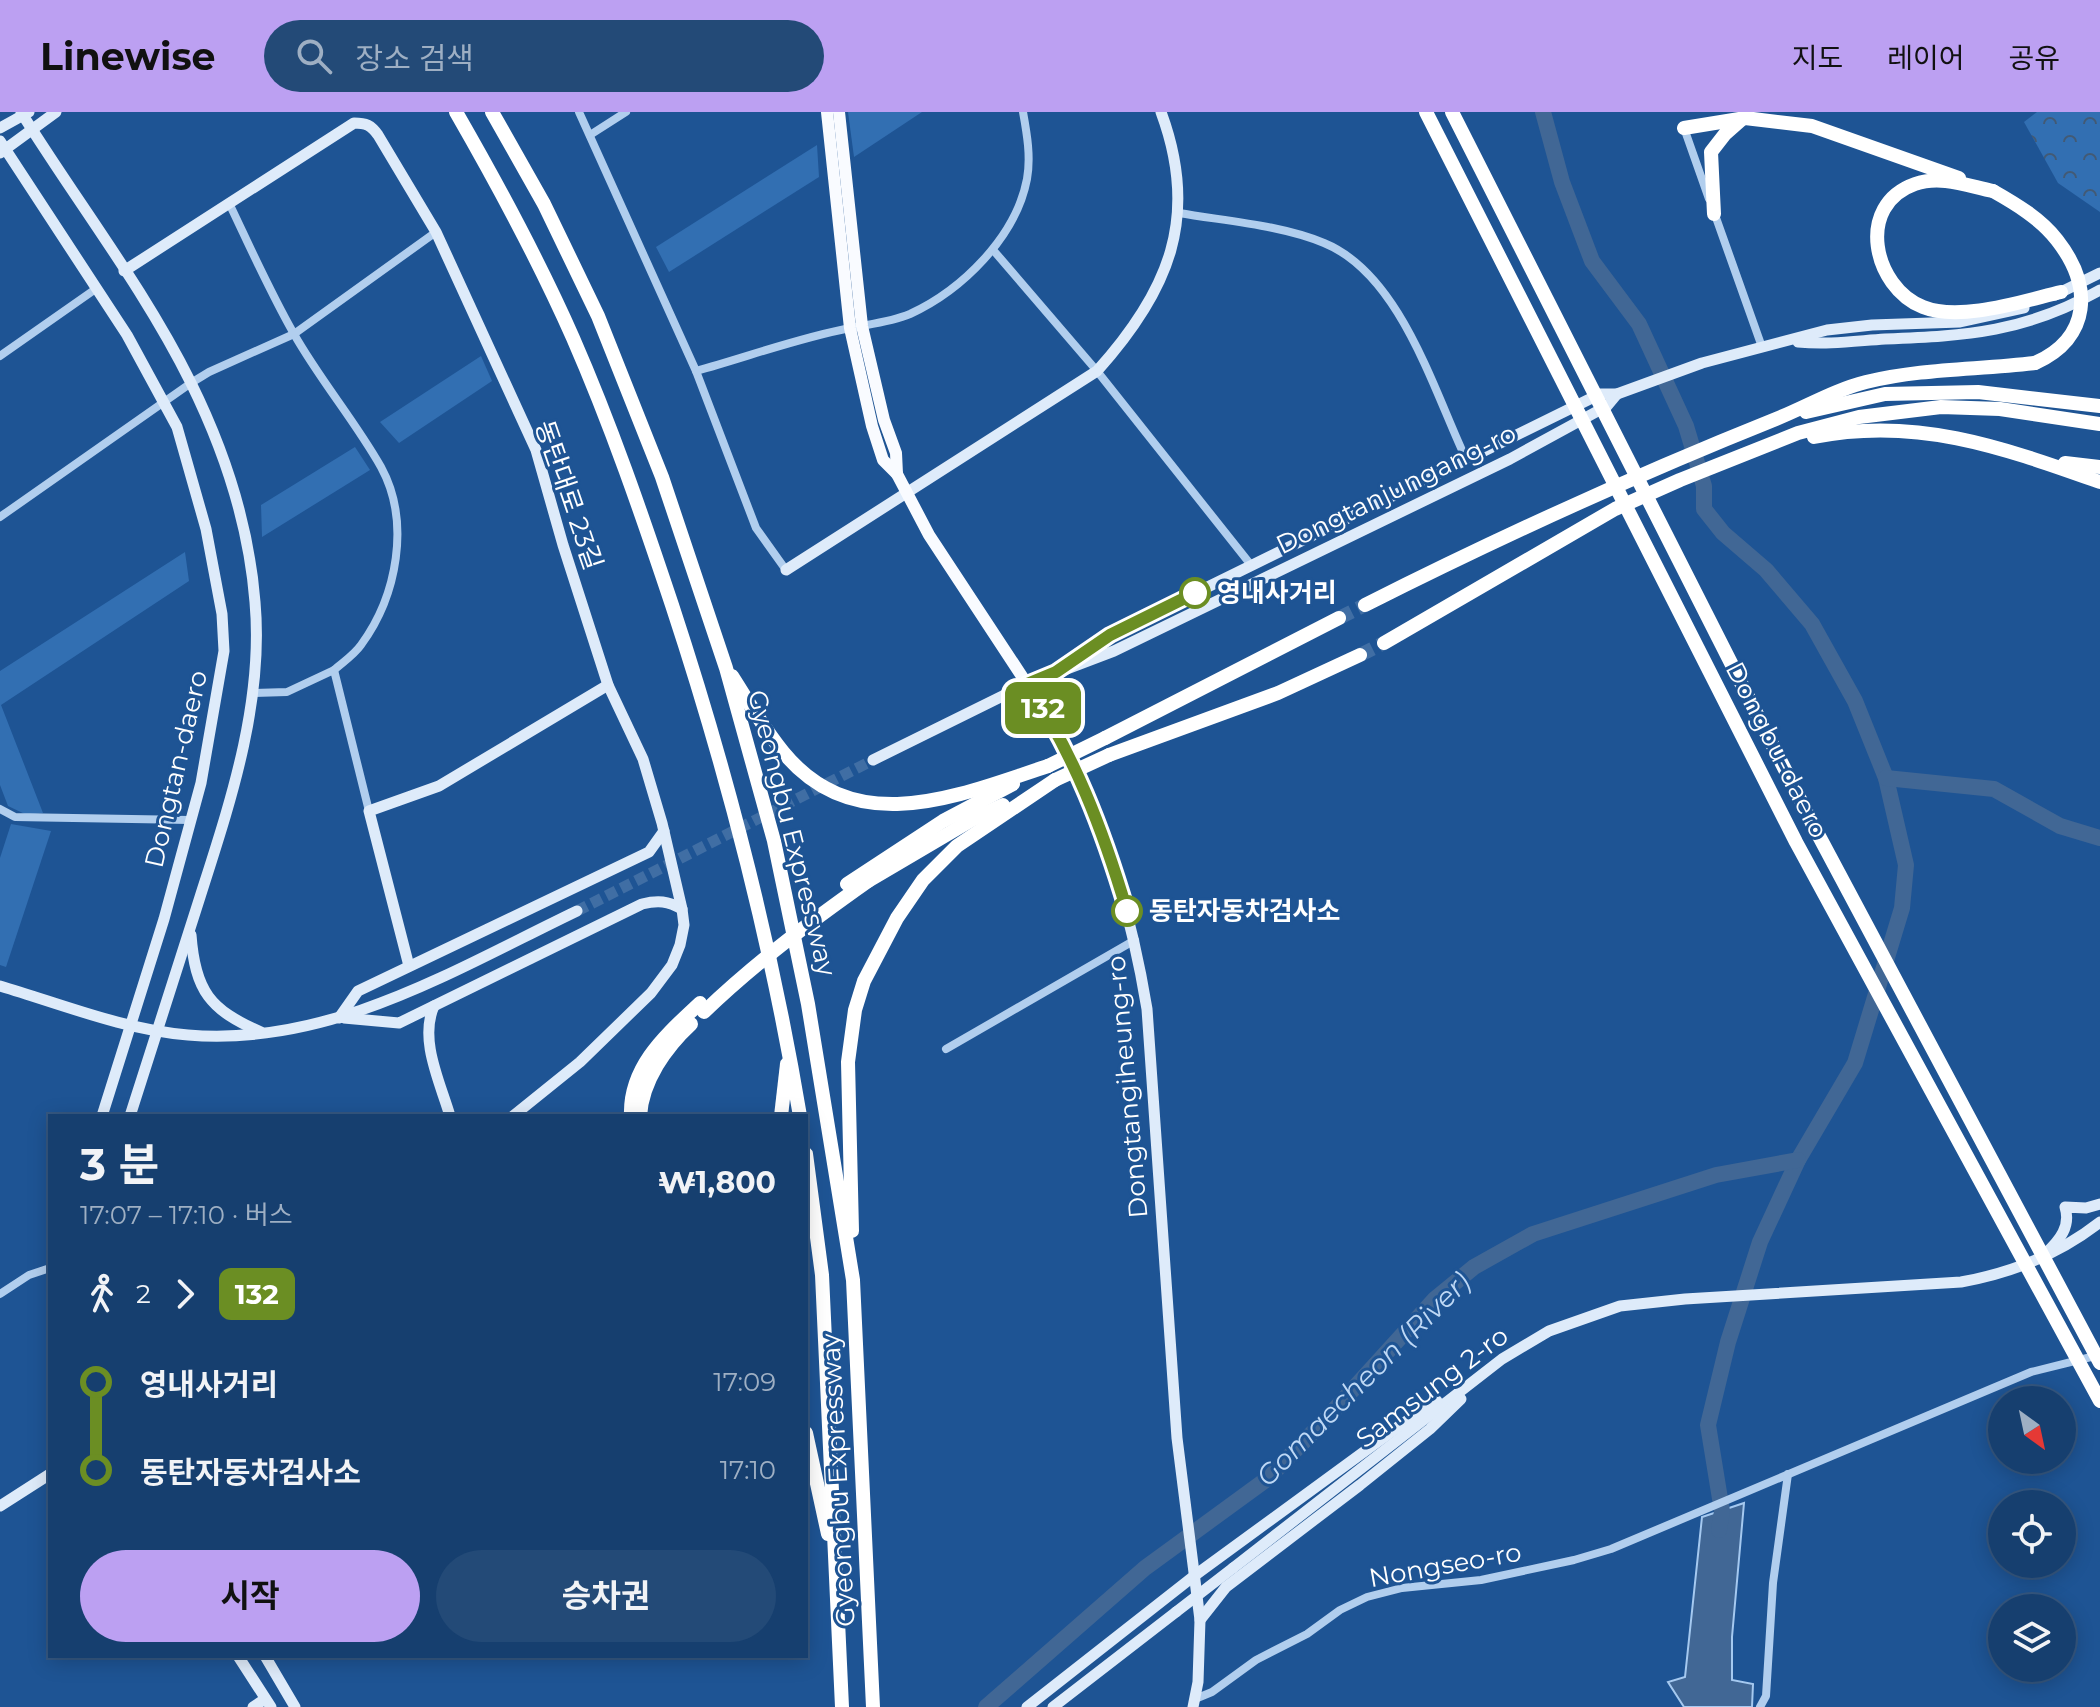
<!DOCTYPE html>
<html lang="ko">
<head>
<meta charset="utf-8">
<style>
	body { margin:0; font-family:Montserrat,"Noto Sans KR",sans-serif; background:#234a77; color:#f1f3f6; height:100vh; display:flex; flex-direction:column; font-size:30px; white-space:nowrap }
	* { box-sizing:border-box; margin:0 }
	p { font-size:26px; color:#9eafc3 }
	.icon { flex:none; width:44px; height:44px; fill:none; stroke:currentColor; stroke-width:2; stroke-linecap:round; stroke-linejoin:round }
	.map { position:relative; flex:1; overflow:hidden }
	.details { position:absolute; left:48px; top:1002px; width:760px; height:544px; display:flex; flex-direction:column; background:#163f6f; border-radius:0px; box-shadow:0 4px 20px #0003,0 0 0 2px #355882 }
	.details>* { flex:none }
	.badge { padding:0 16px; border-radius:12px; font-size:28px; line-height:52px }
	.needle { width:52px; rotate:147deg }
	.buttons { position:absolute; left:1988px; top:1274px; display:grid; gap:16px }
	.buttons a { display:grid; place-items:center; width:88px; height:88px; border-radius:50%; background:#163f6f; box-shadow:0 4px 20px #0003,0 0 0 2px #355882; font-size:40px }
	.map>.badge { position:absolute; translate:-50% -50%; box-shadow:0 0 0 4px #fff }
	.legs { display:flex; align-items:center; gap:12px; height:88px; padding:0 32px; font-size:26px }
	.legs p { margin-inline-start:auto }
	.overview { display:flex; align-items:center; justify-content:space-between; height:136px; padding:0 32px }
	h1 { font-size:44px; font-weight:700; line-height:60px }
	.primary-button { display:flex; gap:16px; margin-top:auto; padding:16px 32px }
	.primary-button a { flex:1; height:92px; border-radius:48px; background:#bca0f2; color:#111; font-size:32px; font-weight:700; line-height:92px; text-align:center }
	.primary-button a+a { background:#234a77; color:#f1f3f6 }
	ul { padding:0 32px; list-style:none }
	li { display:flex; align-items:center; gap:28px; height:88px; font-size:30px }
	li i { display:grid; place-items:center; width:12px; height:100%; margin:0 10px; background:currentColor }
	li i::after { content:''; width:20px; height:20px; margin:-10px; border:6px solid; border-radius:50%; background:#163f6f }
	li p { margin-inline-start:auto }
	li:first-child i { background:linear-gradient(#0000 50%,currentColor 0) }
	li:last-child i { background:linear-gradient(currentColor 50%,#0000 0) }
	header { display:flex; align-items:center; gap:48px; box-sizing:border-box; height:112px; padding:0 40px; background:#bca0f2; color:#111 }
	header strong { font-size:38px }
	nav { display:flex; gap:44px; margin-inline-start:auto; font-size:28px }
	.search { width:560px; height:72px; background:#234a77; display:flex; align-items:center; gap:20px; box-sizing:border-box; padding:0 28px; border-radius:44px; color:#9eafc3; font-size:30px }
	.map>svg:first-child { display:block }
	.forest { fill:url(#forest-crowns) }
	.green { fill:#326fb2 }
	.water { fill:#416795; stroke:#a5c9f0; stroke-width:2 }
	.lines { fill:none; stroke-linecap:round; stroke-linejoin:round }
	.river { stroke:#416795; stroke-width:16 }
	.secondary-tunnel { stroke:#406ea4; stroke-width:11; stroke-dasharray:11 5.5; stroke-linecap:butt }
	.highway-tunnel { stroke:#406ea4; stroke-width:14; stroke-dasharray:14 7; stroke-linecap:butt }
	.street { stroke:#b1ceee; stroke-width:8 }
	.secondary { stroke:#deebfa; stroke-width:11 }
	.primary { stroke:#f9fbff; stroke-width:12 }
	.highway { stroke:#fff; stroke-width:14 }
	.secondary-bridge { stroke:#deebfa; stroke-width:11 }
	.highway-bridge { stroke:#fff; stroke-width:14 }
	.line-1-casing { stroke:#fff; stroke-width:18 }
	.line-1 { stroke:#6b8e23; stroke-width:12 }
	.stop-1-dot { fill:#fff; stroke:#6b8e23; stroke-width:4 }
	.labels { text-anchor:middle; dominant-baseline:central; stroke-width:6; stroke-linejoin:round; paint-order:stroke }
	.street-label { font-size:26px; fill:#fff; stroke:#1e5494 }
	.stop-label { font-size:26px; font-weight:bold; fill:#fff; stroke:#1e5494; text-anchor:start }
	.water-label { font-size:28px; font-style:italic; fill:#bed8f5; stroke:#1e5494 }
</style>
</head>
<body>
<header>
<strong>Linewise</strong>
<div class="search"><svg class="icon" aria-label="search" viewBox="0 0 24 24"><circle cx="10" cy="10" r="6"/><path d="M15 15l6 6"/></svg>장소 검색</div>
<nav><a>지도</a><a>레이어</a><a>공유</a></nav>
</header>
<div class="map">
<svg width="2100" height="1595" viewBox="0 0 2100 1595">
	<defs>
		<pattern id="forest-crowns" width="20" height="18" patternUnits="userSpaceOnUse" patternTransform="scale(2)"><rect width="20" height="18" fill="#326fb2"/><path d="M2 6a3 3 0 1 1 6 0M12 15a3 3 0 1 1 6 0" fill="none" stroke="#425a75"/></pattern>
	</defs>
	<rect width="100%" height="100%" fill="#1e5494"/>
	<polygon class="forest" points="2037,0 2100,0 2100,100 2058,71 2024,10"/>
	<g class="green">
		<polygon points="848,0 922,0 854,45"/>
		<polygon points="817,33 819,65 669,160 656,135"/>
		<polygon points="481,244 492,269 399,331 380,310"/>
		<polygon points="355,335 370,358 262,425 261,393"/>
		<polygon points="185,440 189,469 1,593 43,701 27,703 8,694 0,673 0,559"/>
		<polygon points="11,712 51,719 6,855 0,853 0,746"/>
	</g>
	<polygon class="water" points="1744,1391 1732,1525 1732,1568 1753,1572 1752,1595 1684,1595 1668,1570 1685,1565 1702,1405"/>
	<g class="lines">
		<g class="river">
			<polyline points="1543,0 1562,70 1592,149 1639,212 1686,314 1704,374 1704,397 1723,421 1766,458 1812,512 1855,589 1886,666 1906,753 1902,796 1855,951 1798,1048 1760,1130 1728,1230 1708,1313 1722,1399 1719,1418"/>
			<polyline points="1886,666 1994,677 2060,714 2100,726"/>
			<polyline points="986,1595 1145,1456 1267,1367 1327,1306 1435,1187 1474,1155 1533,1122 1716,1063 1798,1048"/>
		</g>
		<polyline class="secondary-tunnel" points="577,799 873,648"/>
		<g class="highway-tunnel">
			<polyline points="1339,506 1365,493"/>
			<polyline points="1360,543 1384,531"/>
		</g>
		<g class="street">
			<polyline points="579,0 696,259 756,416 786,458"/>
			<polyline points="1684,16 1709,87"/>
			<polyline points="590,23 626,0"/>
			<path d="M229 91C250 135 270 180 294 222 320 268 355 309 381 355 411 410 397 484 361 533 354 543 343 550 334 558"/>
			<polyline points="1714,100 1762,235"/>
			<path d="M1179 101C1225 109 1281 113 1324 131 1400 162 1433 277 1466 347"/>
			<polyline points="994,139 1097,259 1251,453"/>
			<polyline points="0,244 97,176"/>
			<path d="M696 259C747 245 798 226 850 216 870 212 891 210 910 202 962 178 1016 125 1027 67 1031 45 1027 22 1023 0"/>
			<polyline points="0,405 191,271 209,260 294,222 436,120"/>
			<polyline points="252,581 287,580 334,558 369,699"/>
			<polyline points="0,697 15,705 190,708"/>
			<polyline points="946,937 1135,828"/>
			<polyline points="0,1182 29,1163 50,1156"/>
			<polyline points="1195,1587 1212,1580 1256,1548 1307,1522 1340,1498 1367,1485 1402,1476 1481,1468 1574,1448 1611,1437 2031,1260 2099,1243"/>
			<polyline points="1760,1595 1766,1584 1773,1471 1788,1362"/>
		</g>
		<g class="secondary">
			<path d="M21 0C77 90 144 176 191 271 225 340 249 414 255 490 264 591 230 691 200 785 177 858 154 931 130 1004"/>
			<polyline points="0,16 29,0"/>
			<polyline points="0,29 127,223 177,315 206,417 222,502 224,539 201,671 164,807 102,1004"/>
			<polyline points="0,41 56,0"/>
			<path d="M124 159 354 11C366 11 371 13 378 23L436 120 536 338 563 433 608 573 643 647 662 711 682 797 684 813 680 833 672 853 651 881 580 950 513 1004"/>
			<polyline points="2055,183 2100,161"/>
			<path d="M1798 230C1828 233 1855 229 1885 227 1967 224 2026 220 2100 178"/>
			<path d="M786 458 1097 259C1169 179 1200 105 1161 0"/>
			<polyline points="1056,560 1110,523 1600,282 1617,282 1702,251 1827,218 1872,213 1960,210 2024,196"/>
			<path d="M1027 572C1093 669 1128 782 1147 897L1177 1326 1200 1508 1198 1570 1193 1595"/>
			<polyline points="873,648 1027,572 1114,539 1510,347 1607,294 1617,282"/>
			<path d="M191 823C195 879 210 898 261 920"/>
			<polyline points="409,854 369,699 439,674 608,573"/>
			<path d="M0 874C61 892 125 918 188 923 330 935 454 858 577 799"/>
			<path d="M434 894C419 928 440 970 450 1004"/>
			<polyline points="339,906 358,879 649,740 664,719"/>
			<path d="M344 906 399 911 642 792C658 788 668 789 682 797"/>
			<path d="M2046 1141C2060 1128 2071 1114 2065 1095L2086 1096 2100 1092"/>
			<polyline points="0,1394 50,1362"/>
			<path d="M1233 1456 1502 1247 1549 1219 1620 1194 1685 1187 1961 1170C2012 1161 2059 1142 2100 1110"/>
			<polyline points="1200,1508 1226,1475 1360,1373 1430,1317 1461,1287"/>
			<polyline points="238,1544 271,1595"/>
			<polyline points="265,1544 295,1595"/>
			<polyline points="253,1595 265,1587"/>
			<polyline points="1027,1595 1194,1464 1402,1312 1437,1289"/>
			<polyline points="1053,1595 1176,1500"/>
		</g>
		<g class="primary">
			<polyline points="827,0 850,216 872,314 883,348 897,362 929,423 1027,572"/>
			<polyline points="839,0 862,214 884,308 896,341 897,362"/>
		</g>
		<g class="highway">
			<path d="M456 0C498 73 539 149 573 226 611 313 642 403 672 493 727 660 771 830 800 1004"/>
			<polyline points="492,0 544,92 598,204 662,365 726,556 774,729 808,892 853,1168 873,1595"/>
			<polyline points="1684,16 1745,6 1812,14 1959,66"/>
			<path d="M1993 79C1968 74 1941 63 1915 72 1855 93 1873 175 1923 195 1960 210 2023 189 2061 180"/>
			<polyline points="1714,102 1711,40 1725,22 1742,7"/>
			<polyline points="1806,300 1885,282 1978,280 2100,294"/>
			<path d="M1814 325C1917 304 2004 336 2100 370"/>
			<polyline points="2065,351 2100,355"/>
			<path d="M1365 493C1500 425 1636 363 1776 307 1806 295 1834 278 1866 270 1923 256 1977 258 2035 251"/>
			<polyline points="1384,531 1615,397 1680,368 1798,321 1859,305 1941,295 2000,297 2100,312"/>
			<path d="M732 564C748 589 764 617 783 640 856 729 959 683 1048 654"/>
			<polyline points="1105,626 1339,506"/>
			<polyline points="1109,643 1278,581 1360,543"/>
			<polyline points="868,769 975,706 1003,693"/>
			<polyline points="847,772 943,709 1013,672"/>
			<path d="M631 1004C629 954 667 922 700 891"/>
			<path d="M640 1004C642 969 666 935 691 912"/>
			<polyline points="781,1004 787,952"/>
			<polyline points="806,1042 822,1163 842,1595"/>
			<polyline points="852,1119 848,950 855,898 864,869 897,806 923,768 957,734 1055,668"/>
			<polyline points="806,1321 828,1422"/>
		</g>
		<polyline class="secondary-bridge" points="1176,1500 1233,1456"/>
		<g class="highway-bridge">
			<polyline points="1426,0 1796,730 2100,1289"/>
			<polyline points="1452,0 1812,711 2100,1251"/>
			<path d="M1993 79C2016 92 2041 107 2057 128 2093 174 2091 226 2035 251"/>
			<polyline points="1048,654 1105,626"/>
			<polyline points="1055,668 1109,643"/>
			<path d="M704 900C755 851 810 810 868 769"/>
		</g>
	</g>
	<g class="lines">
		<g class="line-1-casing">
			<path id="line-1" d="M1127 799C1103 718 1074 642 1027 572L1056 560 1110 523 1195 481"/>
		</g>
		<use href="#line-1" class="line-1"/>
	</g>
	<g class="stop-1-dot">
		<circle cx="1195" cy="481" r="14"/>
		<circle cx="1127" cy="799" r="14"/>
	</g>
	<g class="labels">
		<g class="street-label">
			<text transform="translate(1396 377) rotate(-26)">Dongtanjungang-ro</text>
			<text transform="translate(569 383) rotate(71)">동탄대로 23길</text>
			<text transform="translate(1777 638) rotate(63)">Dongbu-daero</text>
			<text transform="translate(176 657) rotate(-77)">Dongtan-daero</text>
			<text transform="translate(792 721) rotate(76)">Gyeongbu Expressway</text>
			<text transform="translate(1127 975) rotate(-95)">Dongtangiheung-ro</text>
			<text transform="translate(1432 1275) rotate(-37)">Samsung 2-ro</text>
			<text transform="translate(838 1368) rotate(-93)">Gyeongbu Expressway</text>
			<text transform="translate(1445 1453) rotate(-10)">Nongseo-ro</text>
		</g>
		<g class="stop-label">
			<text x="1217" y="481">영내사거리</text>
			<text x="1149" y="799">동탄자동차검사소</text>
		</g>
		<g class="water-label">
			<text transform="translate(1363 1267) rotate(-45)">Gomaecheon (River)</text>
		</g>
	</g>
</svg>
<div class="buttons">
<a><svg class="needle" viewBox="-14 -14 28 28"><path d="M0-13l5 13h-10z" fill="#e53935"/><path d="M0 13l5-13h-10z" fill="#9eafc3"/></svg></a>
<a><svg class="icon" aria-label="locate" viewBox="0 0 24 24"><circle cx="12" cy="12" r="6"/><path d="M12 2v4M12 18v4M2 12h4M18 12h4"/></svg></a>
<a><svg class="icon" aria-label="layers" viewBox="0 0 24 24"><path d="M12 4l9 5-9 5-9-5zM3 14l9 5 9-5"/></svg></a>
</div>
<b class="badge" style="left:1043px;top:596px;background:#6b8e23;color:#fff">132</b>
<section class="details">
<div class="overview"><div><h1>3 분</h1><p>17:07 – 17:10 · 버스</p></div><b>₩1,800</b></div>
<div class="legs"><svg class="icon" aria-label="walk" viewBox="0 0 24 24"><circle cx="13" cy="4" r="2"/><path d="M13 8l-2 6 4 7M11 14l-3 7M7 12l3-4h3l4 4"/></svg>2<svg class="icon" aria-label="forward" viewBox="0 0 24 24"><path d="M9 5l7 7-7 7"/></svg><b class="badge" style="background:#6b8e23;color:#fff">132</b></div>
<ul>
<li><i style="color:#6b8e23"></i><b>영내사거리</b><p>17:09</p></li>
<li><i style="color:#6b8e23"></i><b>동탄자동차검사소</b><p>17:10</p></li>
</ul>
<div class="primary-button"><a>시작</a><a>승차권</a></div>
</section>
</div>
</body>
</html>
